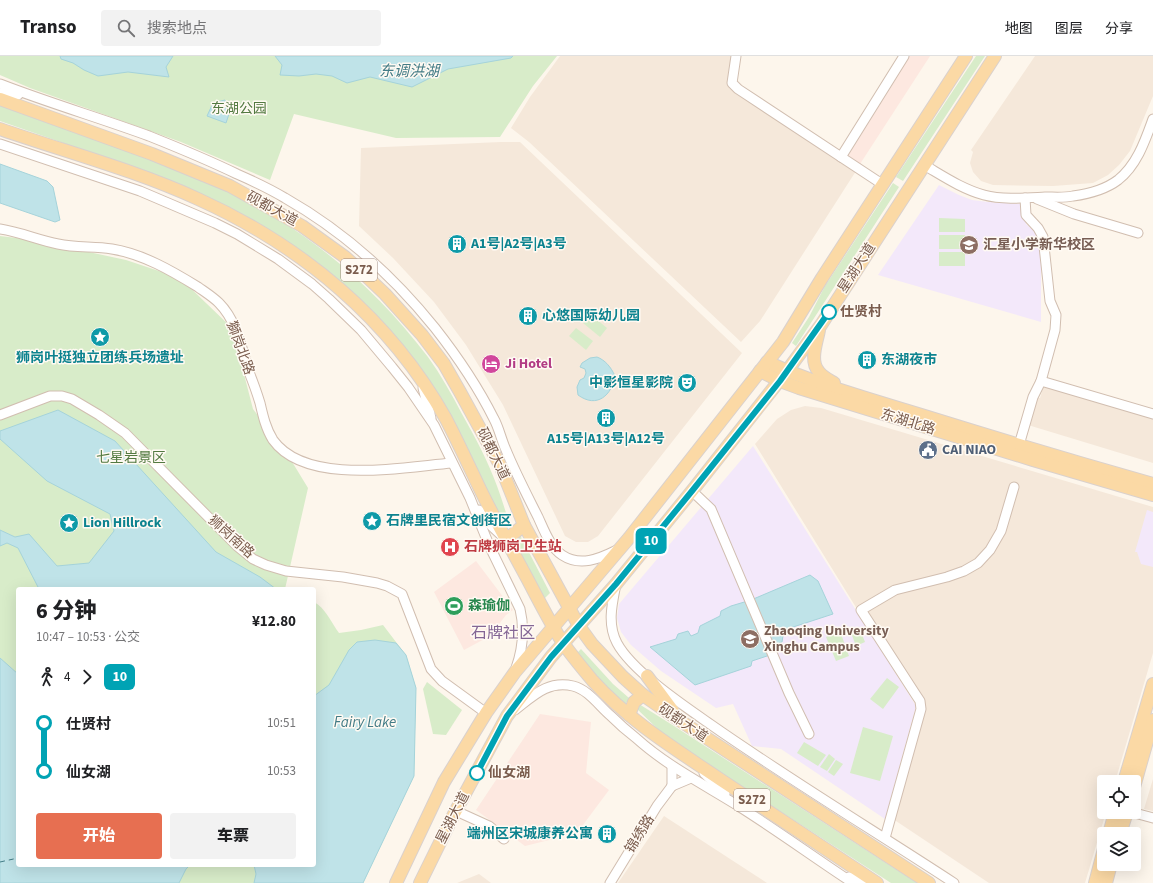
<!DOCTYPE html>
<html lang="zh">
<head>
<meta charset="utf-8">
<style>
	body { margin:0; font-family:"Source Sans 3","Noto Sans SC",sans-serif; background:#f2f2f2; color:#202124; height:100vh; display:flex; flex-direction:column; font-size:15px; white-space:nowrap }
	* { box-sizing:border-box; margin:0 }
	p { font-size:13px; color:#757577 }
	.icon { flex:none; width:22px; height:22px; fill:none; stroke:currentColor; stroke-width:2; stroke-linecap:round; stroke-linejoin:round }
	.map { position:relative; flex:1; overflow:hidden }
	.details { position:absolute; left:16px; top:531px; width:300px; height:280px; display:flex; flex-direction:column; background:#fff; border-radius:4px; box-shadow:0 4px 16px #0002 }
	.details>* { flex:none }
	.badge { padding:0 8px; border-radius:6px; font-size:14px; line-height:26px }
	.controls { position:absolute; left:1097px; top:719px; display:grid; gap:8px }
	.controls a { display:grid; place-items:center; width:44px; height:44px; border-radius:4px; background:#fff; box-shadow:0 4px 16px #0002; font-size:20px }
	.map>.badge { position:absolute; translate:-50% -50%; box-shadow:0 0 0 2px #fff }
	.legs { display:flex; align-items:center; gap:6px; height:44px; padding:0 20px; font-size:13px }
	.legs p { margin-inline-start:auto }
	.head { display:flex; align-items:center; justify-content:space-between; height:68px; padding:0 20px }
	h1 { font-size:22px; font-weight:800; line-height:30px }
	.action { display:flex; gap:8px; margin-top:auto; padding:8px 20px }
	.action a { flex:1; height:46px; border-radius:4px; background:#e76f51; color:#fff; font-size:16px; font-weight:800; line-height:46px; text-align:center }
	.action a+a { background:#f2f2f2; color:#202124 }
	ul { padding:0 20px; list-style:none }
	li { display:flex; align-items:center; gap:14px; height:48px; font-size:15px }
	li i { display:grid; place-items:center; width:6px; height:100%; margin:0 5px; background:currentColor }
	li i::after { content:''; width:10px; height:10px; margin:-5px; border:3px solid; border-radius:50%; background:#fff }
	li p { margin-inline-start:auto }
	li:first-child i { background:linear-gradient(#0000 50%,currentColor 0) }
	li:last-child i { background:linear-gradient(currentColor 50%,#0000 0) }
	header { display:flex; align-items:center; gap:24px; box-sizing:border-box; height:56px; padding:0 20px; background:#fff; border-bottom:1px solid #e0e0e0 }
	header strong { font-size:19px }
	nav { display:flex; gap:22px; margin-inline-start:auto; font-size:14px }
	.search { width:280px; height:36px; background:#f2f2f2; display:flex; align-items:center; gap:10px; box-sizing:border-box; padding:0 14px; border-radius:4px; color:#757577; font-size:15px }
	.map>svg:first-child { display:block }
	.residential { fill:#f5e8da }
	.commercial { fill:#fde8e0 }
	.education { fill:#f3e8fa }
	.green { fill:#d8ecc9 }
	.water { fill:#bfe3e8; stroke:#a5d3da }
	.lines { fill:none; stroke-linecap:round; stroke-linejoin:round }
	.ferry { stroke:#437c86; stroke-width:1; stroke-dasharray:5 4; stroke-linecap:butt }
	.minor-casing { stroke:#d1beb0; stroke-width:11 }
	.major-casing { stroke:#dad1cd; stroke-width:14 }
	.minor { stroke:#fff; stroke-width:9 }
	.major { stroke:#fbd9a5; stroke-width:12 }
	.line-1-casing { stroke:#fff; stroke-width:9 }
	.line-1 { stroke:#00a3b4; stroke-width:6 }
	.stop-1-dot { fill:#fff; stroke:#00a3b4; stroke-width:2 }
	.labels { text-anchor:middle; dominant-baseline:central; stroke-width:3; stroke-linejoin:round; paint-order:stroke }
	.shield { fill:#fffaf3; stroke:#a28b7f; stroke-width:1 }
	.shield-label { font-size:13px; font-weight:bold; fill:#7a5c4d }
	.park-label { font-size:14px; fill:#537a41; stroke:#fffaf3 }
	.street-label { font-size:14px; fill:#7a5c4d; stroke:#fffaf3 }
	.culture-label { font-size:14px; font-weight:bold; fill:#0d838f; stroke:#fffaf3; text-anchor:start }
	.education-label { font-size:14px; font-weight:bold; fill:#785e54; stroke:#fffaf3; text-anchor:start }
	.stop-label { font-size:14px; font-weight:bold; fill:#7a5c4d; stroke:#fffaf3; text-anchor:start }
	.hotel-label { font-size:14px; font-weight:bold; fill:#b23c85; stroke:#fffaf3; text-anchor:start }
	.service-label { font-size:14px; font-weight:bold; fill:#4e5e75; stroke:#fffaf3; text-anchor:start }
	.health-label { font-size:14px; font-weight:bold; fill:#be3a42; stroke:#fffaf3; text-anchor:start }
	.leisure-label { font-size:14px; font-weight:bold; fill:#27864d; stroke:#fffaf3; text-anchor:start }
	.water-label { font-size:15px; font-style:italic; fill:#437c86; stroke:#fffaf3 }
	.quarter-label { font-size:16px; fill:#846695; stroke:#fffaf3 }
</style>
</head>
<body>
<header>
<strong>Transo</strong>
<div class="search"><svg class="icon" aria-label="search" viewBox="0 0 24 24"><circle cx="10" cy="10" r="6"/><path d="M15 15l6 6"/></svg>搜索地点</div>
<nav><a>地图</a><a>图层</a><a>分享</a></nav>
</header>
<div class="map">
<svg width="1153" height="827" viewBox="0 0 1153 827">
	<rect width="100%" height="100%" fill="#fdf6ec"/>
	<g class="residential">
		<polygon points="560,0 733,0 729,32 856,115 760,265 741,286 529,86 511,72 530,41"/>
		<polygon points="1035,0 1153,0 1153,40 1130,95 1119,109 1108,119 1093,127 1053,130 993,129 981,125 973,116 970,107 973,96 971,94"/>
		<polygon points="501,86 520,86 742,297 598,480 588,486 576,486 565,480 503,349 466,289 434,246 393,202 359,170 361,92"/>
		<polygon points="1044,329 1153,362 1153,407 1028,369 1037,342 1040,342"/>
		<polygon points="805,350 821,352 1153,451 1153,597 1115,726 1104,726 1104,756 1106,756 1085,827 989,827 887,759 917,650 755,388 777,363 791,354"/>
		<polygon points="1153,723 1153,755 1144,753"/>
		<polygon points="664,760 767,827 618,827"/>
		<polygon points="479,818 491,827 457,827"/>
	</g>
	<g class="commercial">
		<polygon points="900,0 930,0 860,108 840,94"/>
		<polygon points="476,505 513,554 506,559 490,580 464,594 434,536"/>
		<polygon points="540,658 591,666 586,717 609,734 577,777 525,790 476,754"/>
	</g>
	<g class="education">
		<polygon points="939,129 959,139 972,144 988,146 1024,148 1026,168 1039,179 1041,199 1041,266 878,219"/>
		<polygon points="753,390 916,650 885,763 781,693 752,690 733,648 716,652 661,615 631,589 621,576 617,562 619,548"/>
		<polygon points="1147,454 1153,456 1153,511 1141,508 1137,496 1135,496"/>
	</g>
	<g class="green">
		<polygon points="0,0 557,0 533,30 500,81 396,82 294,58 270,124 181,86 30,32 0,19"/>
		<polygon points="976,0 985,0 903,125 896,121"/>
		<path d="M0 49C60 73 121 90 181 114 283 156 361 213 428 301 441 319 452 339 462 358 475 381 488 405 497 430 502 443 506 457 510 470L506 472 460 383 364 248 336 222 310 201 284 183 252 165 95 98 0 65Z"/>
		<polygon points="893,127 899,131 796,290 792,287 809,261 825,230"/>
		<polygon points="939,162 965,163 965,176 939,176"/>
		<polygon points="939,179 965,179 964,193 939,193"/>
		<path d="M0 180 33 184 126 204 180 222 232 272 253 353 294 409 308 432 285 533H18V809H314V546C325 551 332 568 339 577L361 574 383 569 406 599 416 632 414 720 363 827H0Z"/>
		<rect x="939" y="196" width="26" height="14"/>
		<polygon points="590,258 607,272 600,281 583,267"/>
		<polygon points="576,272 593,285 586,294 569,280"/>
		<polygon points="519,477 550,537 544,543 512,482"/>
		<polygon points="859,571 865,586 856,590 850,574"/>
		<polygon points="840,575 849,600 836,605 826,581"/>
		<polygon points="581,593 613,628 629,642 625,649 607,633 575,599"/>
		<polygon points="887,622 899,631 883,653 870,643"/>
		<polygon points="427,626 462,654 446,679 433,678 423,633"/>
		<polygon points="639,648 674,670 917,827 891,827 667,682 636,652"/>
		<polygon points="863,671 893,680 880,725 850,717"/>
		<polygon points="804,686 826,699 818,710 797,697"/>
		<polygon points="829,698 835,703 827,715 820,711"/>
		<polygon points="836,704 843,708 834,720 828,716"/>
	</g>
	<g class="water">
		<polygon points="60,0 173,0 166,11 169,21 128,16 98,20 84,14 73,7 61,3"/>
		<polygon points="275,0 513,0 511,2 448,13 412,31 370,21 347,27 332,20 316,18 299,20 280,19 282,9"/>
		<polygon points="225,44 230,55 226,67 207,60 213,47"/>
		<polygon points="0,108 47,125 53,131 60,164 55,166 0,147"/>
		<path d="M597 301C605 304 611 311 615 320 612 339 597 353 578 339L577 331 580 324 584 322 586 317 585 313 580 311 582 307 590 302Z"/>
		<polygon points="58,354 115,385 216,496 260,521 276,533 39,533 18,492 7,487 0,490 0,474 15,481 29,478 57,510 89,507 114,475 110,458 47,425 0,383 0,375"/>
		<polygon points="810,519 818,525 833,558 784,574 782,586 770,591 773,598 752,605 751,610 695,629 650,591 676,583 678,578 688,575 691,580 698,577 700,570 720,560 721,555 731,550 751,544"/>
		<polygon points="375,584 396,587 406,599 416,632 414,720 363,827 254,827 256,818 254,809 314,809 314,640 329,629 349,594 357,586"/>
		<polygon points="0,602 18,618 18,809 190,809 186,813 179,827 0,827"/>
	</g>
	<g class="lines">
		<polyline class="ferry" points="0,806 18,802"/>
		<g class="minor-casing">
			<g id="minor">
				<polyline points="736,0 732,27 738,33 882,128"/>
				<path d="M0 28C49 47 100 62 149 80 179 92 208 104 237 118 253 125 270 133 285 142 343 175 394 221 435 272 457 300 478 331 494 363 499 372 501 383 506 394 515 416 527 439 538 461 544 474 550 491 562 499 580 511 599 503 617 494"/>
				<polyline points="0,37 18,39"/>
				<path d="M0 88 140 135 215 167 237 178 278 203 312 228 329 243 361 274 392 311 408 331 434 369 470 442 489 489 520 553C525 574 523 592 516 612"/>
				<polyline points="841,101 904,0"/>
				<path d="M924 109C943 120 962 133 984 139 1003 144 1025 142 1045 141 1054 141 1064 142 1073 140 1088 138 1106 133 1118 124 1137 109 1145 85 1153 63"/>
				<polyline points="1037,143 1074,158 1138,177"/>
				<path d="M0 173C20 176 38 184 58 188 76 192 94 190 112 193 143 198 172 215 198 231 205 236 213 241 219 247 237 265 242 293 249 316 253 326 257 337 260 347 263 360 266 373 273 384 306 430 403 411 452 407"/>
				<polyline points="1041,325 1153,358"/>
				<polyline points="423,332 431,362"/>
				<polyline points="0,359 50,340 62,340 72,343 99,359 125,377 237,490 253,503 266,509 286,515 343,521 377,527 387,530 402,538 431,613 442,625 486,657"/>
				<polyline points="1019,389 1033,341 1041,325 1055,274 1056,259 1050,245 1043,181 1038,172 1026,159 1025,142"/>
				<polyline points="692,435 711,453 789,637 809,678"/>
				<polyline points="479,454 485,464 501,479"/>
				<path d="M616 528C612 548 607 568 617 587 632 615 684 650 710 668 790 724 873 774 954 827"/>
				<path d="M515 654C533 640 548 624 573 630 589 634 599 650 611 660 619 668 627 675 636 682 667 710 705 729 740 751 778 775 815 802 853 827"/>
				<polyline points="704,717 725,738"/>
				<polyline points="672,730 691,722"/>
				<polyline points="672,730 672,710"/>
				<polyline points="456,755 489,770 504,783"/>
				<polyline points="1131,756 1153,762"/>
				<polyline points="885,782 921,653 920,645 916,639 861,554 895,534 947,521 964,515 978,507 990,494 1001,475 1014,431"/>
				<polyline points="849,821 863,827"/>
				<polyline points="610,827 657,750 672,730"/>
			</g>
		</g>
		<g class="major-casing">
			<g id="major">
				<polyline points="0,43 152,98 230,130 302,170 345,201 364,218 385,238 422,279 444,308 460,336 500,409 524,469 579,570 592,588 623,621 643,639 679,664 929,827"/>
				<path d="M0 73C66 96 135 114 198 143 302 190 390 263 446 363 458 386 469 410 480 433 495 464 512 494 528 524 539 545 550 567 563 587 572 600 583 613 593 625 629 665 677 694 721 724 773 758 825 793 877 827"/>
				<path d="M819 274C817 286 809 305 819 316 823 321 829 324 834 327"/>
				<path d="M767 306C820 330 876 345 931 362 1005 385 1079 407 1153 428"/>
				<polyline points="760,315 780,325 799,332 1033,404 1153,439"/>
				<polyline points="506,484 524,469"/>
				<polyline points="647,620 673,655"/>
				<polyline points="629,659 634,646 643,639"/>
				<polyline points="1124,726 1153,628"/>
				<polyline points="1134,731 1153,664"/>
				<polyline points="1109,778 1115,756"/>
				<polyline points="1120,778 1127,756"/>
				<polyline points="396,827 444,726 486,657 515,616 629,482 783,286 822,222 966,0"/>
				<polyline points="420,827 454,758 507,660 551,601 616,528 692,435 787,315 821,269 995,0"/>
				<polyline points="1095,827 1104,793"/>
				<polyline points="1106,827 1111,808"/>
			</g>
		</g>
		<use href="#minor" class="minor"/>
		<use href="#major" class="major"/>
	</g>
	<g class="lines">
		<g class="line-1-casing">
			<polyline id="line-1" points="477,717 507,660 551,601 616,528 692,435 780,325 829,256"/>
		</g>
		<use href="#line-1" class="line-1"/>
	</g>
	<defs>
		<g id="building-disc" transform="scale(1)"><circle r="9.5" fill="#0f9aa8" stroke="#fffaf3"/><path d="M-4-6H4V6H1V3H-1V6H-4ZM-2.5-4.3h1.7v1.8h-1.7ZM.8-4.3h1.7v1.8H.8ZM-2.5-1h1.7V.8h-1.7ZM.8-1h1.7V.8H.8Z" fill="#fff"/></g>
		<g id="school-disc" transform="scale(1)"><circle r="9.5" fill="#8d6e63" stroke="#fffaf3"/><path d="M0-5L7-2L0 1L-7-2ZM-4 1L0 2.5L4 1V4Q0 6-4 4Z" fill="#fff"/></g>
		<g id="sight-disc" transform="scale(1)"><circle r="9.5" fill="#0f9aa8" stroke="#fffaf3"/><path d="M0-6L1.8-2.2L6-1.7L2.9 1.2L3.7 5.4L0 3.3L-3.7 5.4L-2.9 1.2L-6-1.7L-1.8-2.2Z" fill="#fff"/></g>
		<g id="hotel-disc" transform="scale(1)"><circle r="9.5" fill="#d1479c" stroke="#fffaf3"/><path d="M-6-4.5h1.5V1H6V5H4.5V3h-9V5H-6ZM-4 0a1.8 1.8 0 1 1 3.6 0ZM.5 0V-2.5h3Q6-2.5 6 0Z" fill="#fff"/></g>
		<g id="theatre-disc" transform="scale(1)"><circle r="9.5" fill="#0f9aa8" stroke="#fffaf3"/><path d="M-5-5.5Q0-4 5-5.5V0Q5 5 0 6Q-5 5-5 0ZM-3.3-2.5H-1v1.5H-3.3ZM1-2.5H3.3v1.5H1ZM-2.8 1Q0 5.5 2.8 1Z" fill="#fff"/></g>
		<g id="civic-disc" transform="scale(1)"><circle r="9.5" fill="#5c6f8a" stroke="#fffaf3"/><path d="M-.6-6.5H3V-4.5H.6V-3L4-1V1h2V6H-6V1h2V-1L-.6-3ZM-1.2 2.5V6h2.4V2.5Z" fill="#fff"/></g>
		<g id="hospital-disc" transform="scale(1)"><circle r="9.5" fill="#e0444e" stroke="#fffaf3"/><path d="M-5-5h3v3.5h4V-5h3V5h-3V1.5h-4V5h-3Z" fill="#fff"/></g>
		<g id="stadium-disc" transform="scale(1)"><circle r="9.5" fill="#2e9e5b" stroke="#fffaf3"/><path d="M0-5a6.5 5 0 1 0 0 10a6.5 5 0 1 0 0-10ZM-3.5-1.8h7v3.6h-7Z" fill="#fff"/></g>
		<g id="university-disc" transform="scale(1)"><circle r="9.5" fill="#8d6e63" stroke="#fffaf3"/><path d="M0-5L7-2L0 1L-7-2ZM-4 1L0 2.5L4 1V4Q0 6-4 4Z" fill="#fff"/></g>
	</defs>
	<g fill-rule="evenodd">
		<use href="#building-disc" x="457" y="188"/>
		<use href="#school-disc" x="969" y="189"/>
		<use href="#building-disc" x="528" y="260"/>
		<use href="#sight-disc" x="100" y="281"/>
		<use href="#building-disc" x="867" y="304"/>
		<use href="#hotel-disc" x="491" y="308"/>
		<use href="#theatre-disc" x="687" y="327"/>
		<use href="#building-disc" x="606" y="362"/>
		<use href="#civic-disc" x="928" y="394"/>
		<use href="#sight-disc" x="372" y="465"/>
		<use href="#sight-disc" x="69" y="467"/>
		<use href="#hospital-disc" x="450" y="491"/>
		<use href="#stadium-disc" x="454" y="550"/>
		<use href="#university-disc" x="750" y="583"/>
		<use href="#building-disc" x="607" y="778"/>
	</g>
	<g class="stop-1-dot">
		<circle cx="829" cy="256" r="7"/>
		<circle cx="477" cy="717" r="7"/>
	</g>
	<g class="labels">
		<g class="shield">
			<rect x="341" y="203" width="36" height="22" rx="3"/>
			<rect x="734" y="733" width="36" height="22" rx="3"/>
		</g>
		<g class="shield-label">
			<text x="359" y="214">S272</text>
			<text x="752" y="744">S272</text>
		</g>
		<g class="park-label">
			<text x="239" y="53">东湖公园</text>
			<text x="131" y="402">七星岩景区</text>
		</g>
		<g class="street-label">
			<text transform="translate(272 153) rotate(29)">砚都大道</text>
			<text transform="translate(857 212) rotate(-57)">星湖大道</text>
			<text transform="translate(240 292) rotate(70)">獅岗北路</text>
			<text transform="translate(908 366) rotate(17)">东湖北路</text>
			<text transform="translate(493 398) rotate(64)">砚都大道</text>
			<text transform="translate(231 481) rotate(42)">狮岗南路</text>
			<text transform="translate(683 667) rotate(34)">砚都大道</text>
			<text transform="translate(453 762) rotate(-63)">星湖大道</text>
			<text transform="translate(640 778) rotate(-58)">锦绣路</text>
		</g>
		<g class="culture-label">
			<text x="471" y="188">A1号|A2号|A3号</text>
			<text x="542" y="260">心悠国际幼儿园</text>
			<text x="100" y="302" text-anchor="middle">狮岗叶挺独立团练兵场遗址</text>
			<text x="881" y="304">东湖夜市</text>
			<text x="673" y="327" text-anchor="end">中影恒星影院</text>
			<text x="606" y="383" text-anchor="middle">A15号|A13号|A12号</text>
			<text x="386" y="465">石牌里民宿文创街区</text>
			<text x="83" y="467">Lion Hillrock</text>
			<text x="593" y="778" text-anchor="end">端州区宋城康养公寓</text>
		</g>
		<g class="education-label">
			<text x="983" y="189">汇星小学新华校区</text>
			<text x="764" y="575">Zhaoqing University<tspan x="764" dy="16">Xinghu Campus</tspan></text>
		</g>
		<g class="stop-label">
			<text x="840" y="256">仕贤村</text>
			<text x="488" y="717">仙女湖</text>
		</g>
		<g class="hotel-label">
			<text x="505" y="308">Ji Hotel</text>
		</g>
		<g class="service-label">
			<text x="942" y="394">CAI NIAO</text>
		</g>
		<g class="health-label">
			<text x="464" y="491">石牌狮岗卫生站</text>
		</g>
		<g class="leisure-label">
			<text x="468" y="550">森瑜伽</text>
		</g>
		<g class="water-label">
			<text x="409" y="15">东调洪湖</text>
			<text x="365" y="666">Fairy Lake</text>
		</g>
		<g class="quarter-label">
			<text x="503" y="577">石牌社区</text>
		</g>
	</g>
</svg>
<div class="controls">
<a><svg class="icon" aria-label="locate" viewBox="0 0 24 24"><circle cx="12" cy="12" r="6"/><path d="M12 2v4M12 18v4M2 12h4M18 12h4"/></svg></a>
<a><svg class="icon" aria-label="layers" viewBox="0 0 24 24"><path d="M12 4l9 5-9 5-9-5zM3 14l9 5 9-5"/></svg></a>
</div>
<b class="badge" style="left:651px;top:485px;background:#00a3b4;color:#fff">10</b>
<section class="details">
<div class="head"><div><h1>6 分钟</h1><p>10:47 – 10:53 · 公交</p></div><b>¥12.80</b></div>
<div class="legs"><svg class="icon" aria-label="walk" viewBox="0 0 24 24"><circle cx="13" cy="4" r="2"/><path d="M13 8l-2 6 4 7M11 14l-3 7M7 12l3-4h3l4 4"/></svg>4<svg class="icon" aria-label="forward" viewBox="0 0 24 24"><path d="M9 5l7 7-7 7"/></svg><b class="badge" style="background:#00a3b4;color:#fff">10</b></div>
<ul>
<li><i style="color:#00a3b4"></i><b>仕贤村</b><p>10:51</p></li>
<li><i style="color:#00a3b4"></i><b>仙女湖</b><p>10:53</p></li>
</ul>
<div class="action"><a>开始</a><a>车票</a></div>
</section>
</div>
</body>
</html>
